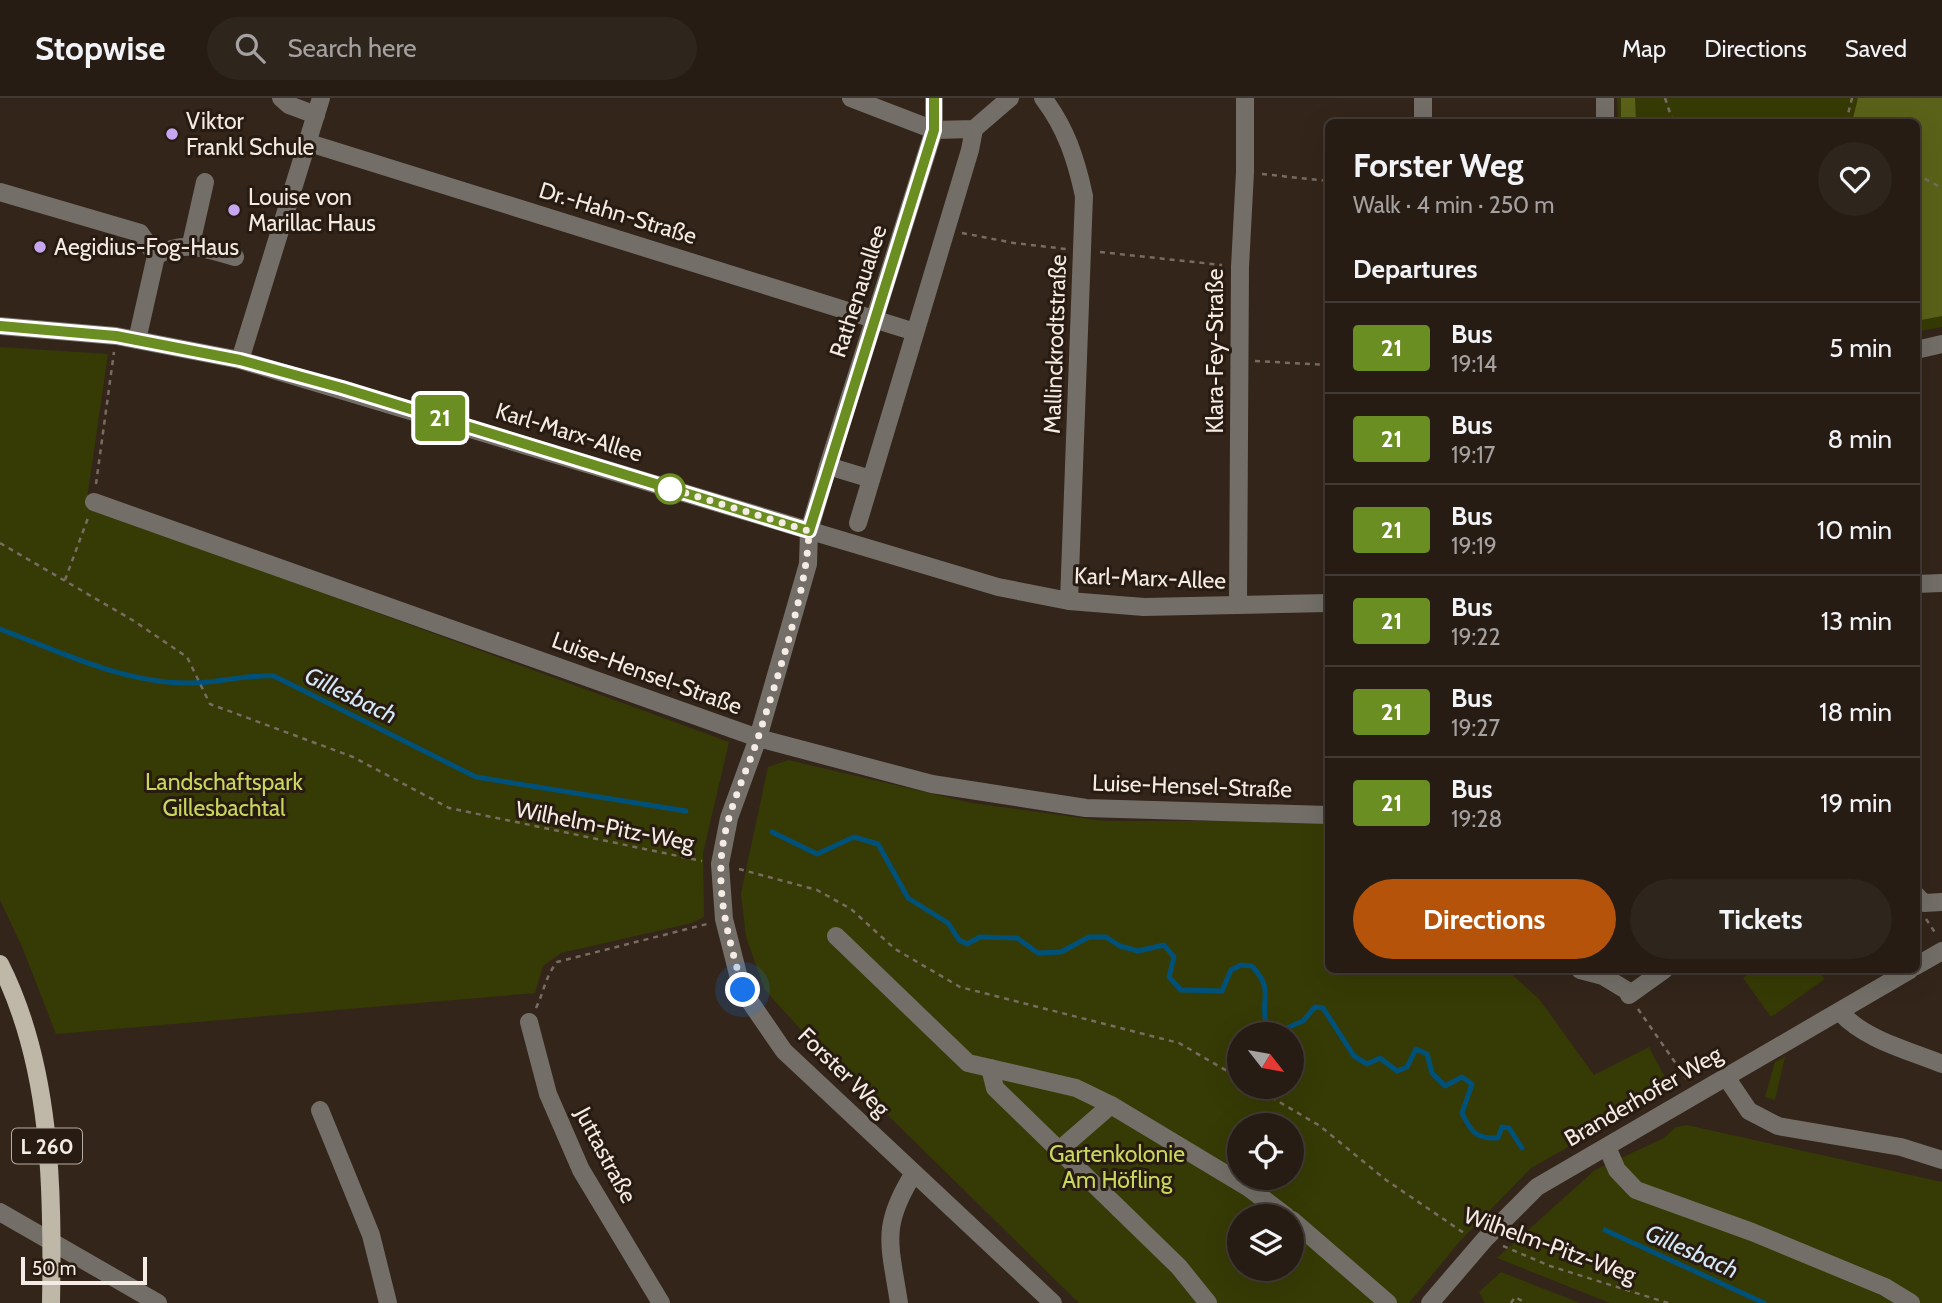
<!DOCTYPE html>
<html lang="en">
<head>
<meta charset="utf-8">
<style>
	body { margin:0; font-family:Cabin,sans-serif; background:#2e251d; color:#f1f3f6; height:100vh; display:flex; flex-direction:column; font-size:26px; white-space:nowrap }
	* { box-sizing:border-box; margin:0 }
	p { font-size:23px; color:#a4a1a0 }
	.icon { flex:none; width:38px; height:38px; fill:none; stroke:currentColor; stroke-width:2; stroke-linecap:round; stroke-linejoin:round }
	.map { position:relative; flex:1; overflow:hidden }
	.drawer { position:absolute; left:1325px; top:21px; width:595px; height:854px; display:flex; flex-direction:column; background:#261c14; border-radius:10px; box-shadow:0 7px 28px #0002,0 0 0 2px #423a34 }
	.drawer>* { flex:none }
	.badge { padding:0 14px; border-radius:5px; font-size:24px; line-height:46px }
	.needle { width:46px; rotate:121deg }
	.tools { position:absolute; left:1227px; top:924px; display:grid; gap:14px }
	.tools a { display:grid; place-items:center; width:77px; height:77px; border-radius:50%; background:#261c14; box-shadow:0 7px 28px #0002,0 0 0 2px #423a34; font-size:35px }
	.scale { position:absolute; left:21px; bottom:18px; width:126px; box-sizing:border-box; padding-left:7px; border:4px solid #f4ebe4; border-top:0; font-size:19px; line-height:24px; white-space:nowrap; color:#f4ebe4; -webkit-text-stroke:5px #281b11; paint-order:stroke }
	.you { position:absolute; width:35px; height:35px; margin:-18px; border:5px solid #fff; border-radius:50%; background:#1a73e8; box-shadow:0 0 0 10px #1a73e833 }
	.map>.badge { position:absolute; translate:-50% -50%; box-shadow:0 0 0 4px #fff }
	h2 { padding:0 28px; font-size:26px; line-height:63px }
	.round { display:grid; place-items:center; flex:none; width:74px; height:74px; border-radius:37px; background:#2e251d }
	.overview { display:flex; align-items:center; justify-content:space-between; height:119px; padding:0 28px }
	h1 { font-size:33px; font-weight:700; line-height:52px }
	.action { display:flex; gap:14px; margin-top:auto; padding:14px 28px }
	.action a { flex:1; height:80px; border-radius:42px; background:#b45309; color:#fff; font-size:28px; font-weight:700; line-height:80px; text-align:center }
	.action a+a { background:#2e251d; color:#f1f3f6 }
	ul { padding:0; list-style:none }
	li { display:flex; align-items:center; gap:21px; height:91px; padding:0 28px; border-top:2px solid #423a34 }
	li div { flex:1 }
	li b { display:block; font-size:26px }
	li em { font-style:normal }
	li .badge { min-width:77px; font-weight:700; text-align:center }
	header { display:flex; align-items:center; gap:42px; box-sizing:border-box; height:98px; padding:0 35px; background:#261c14; border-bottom:2px solid #423a34 }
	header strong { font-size:33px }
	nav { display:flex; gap:38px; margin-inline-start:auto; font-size:24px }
	.search { width:490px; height:63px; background:#2e251d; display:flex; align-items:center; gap:18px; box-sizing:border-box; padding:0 24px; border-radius:38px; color:#a4a1a0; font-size:26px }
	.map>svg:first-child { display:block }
	.green { fill:#363b05; fill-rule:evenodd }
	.forest { fill:#5a6219 }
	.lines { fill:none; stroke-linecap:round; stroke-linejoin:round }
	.stream { stroke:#005179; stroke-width:5 }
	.path { stroke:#786c62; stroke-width:2.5; stroke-dasharray:5 5; stroke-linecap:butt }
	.minor { stroke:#736f68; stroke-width:18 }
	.major { stroke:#bfb7a7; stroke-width:18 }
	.line-casing { stroke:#fff; stroke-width:16 }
	.line { stroke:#6b8e23; stroke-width:10 }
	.walk { stroke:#f4ebe4; stroke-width:7; stroke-dasharray:0 12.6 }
	.poi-dot { fill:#c6a6f0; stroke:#281b11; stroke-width:2.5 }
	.stop-dot { fill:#fff; stroke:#6b8e23; stroke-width:3.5 }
	.labels { text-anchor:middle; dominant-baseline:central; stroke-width:6; stroke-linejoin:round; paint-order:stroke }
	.shield { fill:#281b11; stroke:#b7ada5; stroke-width:2 }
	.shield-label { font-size:21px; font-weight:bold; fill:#f4ebe4 }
	.poi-label { font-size:23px; fill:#f4ebe4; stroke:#281b11; text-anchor:start }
	.street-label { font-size:23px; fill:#f4ebe4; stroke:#281b11 }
	.park-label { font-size:23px; fill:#c9d85c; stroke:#281b11 }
	.water-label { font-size:24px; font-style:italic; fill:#d3e7f6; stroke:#281b11 }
</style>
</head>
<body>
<header>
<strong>Stopwise</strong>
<div class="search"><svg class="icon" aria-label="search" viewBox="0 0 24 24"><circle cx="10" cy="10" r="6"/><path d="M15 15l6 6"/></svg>Search here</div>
<nav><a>Map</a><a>Directions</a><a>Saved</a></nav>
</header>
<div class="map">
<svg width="1942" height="1205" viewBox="0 0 1942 1205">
	<rect width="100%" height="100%" fill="#33251a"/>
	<g class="green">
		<polygon points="1617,0 1942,0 1942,229 1916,234 1916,24 1618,24"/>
		<polygon points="0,249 108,256 86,408 729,644 703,755 704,819 692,825 561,855 543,868 535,895 56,936 23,851 0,802"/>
		<path d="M788 662 972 705 1104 723H1328V872H1507L1539 901 1594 977 1649 949 1671 991 1531 1070 1460 1143 1409 1205H1079L802 933 765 892 746 839 741 795 768 669ZM1239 936H1292V989H1239ZM1239 1027H1292V1080H1239ZM1239 1118H1292V1171H1239Z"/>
		<polygon points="1754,872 1818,872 1825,881 1771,919 1743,880"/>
		<polygon points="1785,959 1775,1002 1765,999 1775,964"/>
		<polygon points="1687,1027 1942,1084 1942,1205 1610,1205 1497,1160 1595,1072 1664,1040 1676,1029"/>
		<polygon points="1501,1174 1580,1205 1485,1205 1479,1194"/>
	</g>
	<g class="forest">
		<polygon points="1621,0 1635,0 1636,24 1621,24"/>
		<polygon points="1858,0 1942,0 1942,218 1916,223 1916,24 1852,24"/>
	</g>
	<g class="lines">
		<g class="stream">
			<path d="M0 531C59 553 122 585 187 585 216 586 244 576 274 578L476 679 686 713"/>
			<path d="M772 734 817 756 854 739 878 746 908 800 948 825 959 842 967 846 980 839 1017 840 1038 855 1061 854 1089 839H1106L1120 848 1138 853 1164 847 1174 859 1169 879 1181 892 1222 893 1231 872 1241 867 1252 868C1275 894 1260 897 1266 925L1282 932 1303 923 1315 909 1323 910 1354 958 1367 966 1380 960 1397 973 1407 969 1416 951 1427 956 1432 975 1445 988 1462 979 1472 986 1462 1015C1471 1034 1476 1041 1498 1040L1502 1029 1509 1030 1522 1050"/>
			<polyline points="1605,1132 1764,1205"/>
		</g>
		<g class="path">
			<polyline points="1665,0 1673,24"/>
			<polyline points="1846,24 1852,0"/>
			<polyline points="1262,76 1328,83"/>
			<polyline points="1916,76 1942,90"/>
			<polyline points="962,135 1014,145 1066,151"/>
			<polyline points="1100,154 1222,167"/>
			<polyline points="1255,263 1328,267"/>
			<polyline points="96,386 114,254"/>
			<polyline points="0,445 134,523 187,559 210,606 353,659 449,710 702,763"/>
			<polyline points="65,482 88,420"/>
			<polyline points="739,771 817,792 851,811 895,851 960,889 1179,945 1239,980"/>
			<polyline points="1926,821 1936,836"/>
			<path d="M536 910C544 894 545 879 557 864L707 826"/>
			<polyline points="1638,911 1688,983"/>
			<polyline points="1254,989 1320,1028 1386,1082 1467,1137"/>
			<polyline points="1503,1148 1550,1168 1668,1205"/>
			<polyline points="1511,1205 1515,1199 1526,1205"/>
		</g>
		<g class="minor">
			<polyline points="281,0 289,7 316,17"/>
			<polyline points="851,0 934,32 974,31 1010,0"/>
			<polyline points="934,0 934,32 828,368 809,433 808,466 758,640 729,720 720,766 724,821 742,892 784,953 1053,1205"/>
			<path d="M1043 0C1066 30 1076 61 1084 98L1069 503"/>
			<polyline points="1423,0 1423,24"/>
			<polyline points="1605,0 1605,24"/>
			<polyline points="306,44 915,234"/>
			<polyline points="0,94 140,135 156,158 137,242"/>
			<polyline points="191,146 205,84"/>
			<path d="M156 158C183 141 206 151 235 159"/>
			<polyline points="0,228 116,238 240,262 998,489 1069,503 1144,509 1328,505"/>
			<polyline points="1916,252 1942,246"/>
			<polyline points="240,262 321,0"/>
			<polyline points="828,368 871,381"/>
			<polyline points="94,404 758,640 932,686 1086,710 1328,717"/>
			<polyline points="858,425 970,52 974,31"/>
			<polyline points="1916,486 1942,485"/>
			<polyline points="1238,507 1240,169 1245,74 1245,0"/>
			<polyline points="1916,797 1924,805 1942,804"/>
			<polyline points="836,838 968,965 1076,990 1111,1007 1249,1090 1286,1118"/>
			<polyline points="1916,868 1942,853"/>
			<polyline points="1580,872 1603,878 1631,895"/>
			<polyline points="1629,897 1664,872"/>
			<path d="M1840 914C1865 942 1908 952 1942 966"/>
			<polyline points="529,924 548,996 581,1072 661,1205"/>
			<polyline points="990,970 995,990 1179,1169 1208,1205"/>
			<polyline points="1726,979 1749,1013 1778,1028 1901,1049 1942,1062"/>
			<polyline points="320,1012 371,1137 388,1205"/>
			<polyline points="1607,1049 1617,1072 1636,1092 1752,1134 1885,1189 1911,1205"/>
			<polyline points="1058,1053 1111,1007"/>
			<polyline points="0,1114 158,1205"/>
			<polyline points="1292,1122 1388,1205"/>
			<path d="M899 1205C890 1146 880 1129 914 1075"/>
			<polyline points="1430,1205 1485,1141 1537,1089 1910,872"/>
		</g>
		<path class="major" d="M0 866C52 969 53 1093 51 1205"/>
	</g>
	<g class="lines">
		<g class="line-casing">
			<polyline id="line" points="0,228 116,238 240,262 342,290 809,433 934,32 934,0"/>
		</g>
		<use href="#line" class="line"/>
		<path class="walk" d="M670 391 666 389 809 433C807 494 777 580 758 640 744 681 722 723 721 767 719 810 732 851 743 892"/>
	</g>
	<g class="poi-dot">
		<circle cx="172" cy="36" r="7"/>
		<circle cx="234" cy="112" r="7"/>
		<circle cx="40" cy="149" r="7"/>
	</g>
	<circle class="stop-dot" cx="670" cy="391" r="14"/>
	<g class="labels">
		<rect class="shield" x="12" y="1030.5" width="70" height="35" rx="5"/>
		<g class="shield-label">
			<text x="47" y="1048">L 260</text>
		</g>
		<g class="poi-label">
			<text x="186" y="23">Viktor<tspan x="186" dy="26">Frankl Schule</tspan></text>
			<text x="248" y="99">Louise von<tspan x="248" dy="26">Marillac Haus</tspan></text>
			<text x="54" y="149">Aegidius-Fog-Haus</text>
		</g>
		<g class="street-label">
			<text transform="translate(618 115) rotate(17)">Dr.-Hahn-Straße</text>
			<text transform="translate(858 193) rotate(-72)">Rathenauallee</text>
			<text transform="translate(1055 246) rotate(-88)">Mallinckrodtstraße</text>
			<text transform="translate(1215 253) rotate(-90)">Klara-Fey-Straße</text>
			<text transform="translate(569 334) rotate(17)">Karl-Marx-Allee</text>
			<text transform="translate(1150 480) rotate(2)">Karl-Marx-Allee</text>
			<text transform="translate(647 575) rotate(20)">Luise-Hensel-Straße</text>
			<text transform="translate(1192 688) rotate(2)">Luise-Hensel-Straße</text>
			<text transform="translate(605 728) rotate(11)">Wilhelm-Pitz-Weg</text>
			<text transform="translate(844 974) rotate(44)">Forster Weg</text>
			<text transform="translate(1643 998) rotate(-30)">Branderhofer Weg</text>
			<text transform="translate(606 1057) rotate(62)">Juttastraße</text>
			<text transform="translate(1550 1147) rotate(20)">Wilhelm-Pitz-Weg</text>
		</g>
		<g class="park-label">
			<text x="224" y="684">Landschaftspark<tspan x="224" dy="26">Gillesbachtal</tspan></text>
			<text x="1117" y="1056">Gartenkolonie<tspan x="1117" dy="26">Am Höfling</tspan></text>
		</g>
		<g class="water-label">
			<text transform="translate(351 597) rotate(26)">Gillesbach</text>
			<text transform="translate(1692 1153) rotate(24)">Gillesbach</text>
		</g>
	</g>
</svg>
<div class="tools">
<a><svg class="needle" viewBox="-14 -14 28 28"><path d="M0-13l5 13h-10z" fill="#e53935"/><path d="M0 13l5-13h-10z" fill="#a4a1a0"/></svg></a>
<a><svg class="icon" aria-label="locate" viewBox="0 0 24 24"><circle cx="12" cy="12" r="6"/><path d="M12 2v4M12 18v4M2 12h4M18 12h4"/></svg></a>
<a><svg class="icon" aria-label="layers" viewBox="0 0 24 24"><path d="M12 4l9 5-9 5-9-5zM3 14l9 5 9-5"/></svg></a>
</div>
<div class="scale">50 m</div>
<div class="you" style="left:743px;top:892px"></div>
<b class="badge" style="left:440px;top:320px;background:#6b8e23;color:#fff">21</b>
<section class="drawer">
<div class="overview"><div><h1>Forster Weg</h1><p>Walk · 4 min · 250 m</p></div><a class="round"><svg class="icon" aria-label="heart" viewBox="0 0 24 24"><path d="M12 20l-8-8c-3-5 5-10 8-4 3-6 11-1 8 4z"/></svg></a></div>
<h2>Departures</h2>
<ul>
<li><span class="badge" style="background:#6b8e23;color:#fff">21</span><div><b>Bus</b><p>19:14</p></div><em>5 min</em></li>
<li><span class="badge" style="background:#6b8e23;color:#fff">21</span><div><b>Bus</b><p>19:17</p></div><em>8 min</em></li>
<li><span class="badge" style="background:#6b8e23;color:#fff">21</span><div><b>Bus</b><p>19:19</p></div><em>10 min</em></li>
<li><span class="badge" style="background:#6b8e23;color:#fff">21</span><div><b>Bus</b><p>19:22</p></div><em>13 min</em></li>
<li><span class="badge" style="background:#6b8e23;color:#fff">21</span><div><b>Bus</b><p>19:27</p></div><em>18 min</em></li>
<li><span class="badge" style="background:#6b8e23;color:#fff">21</span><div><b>Bus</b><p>19:28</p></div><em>19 min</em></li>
</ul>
<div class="action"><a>Directions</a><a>Tickets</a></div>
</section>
</div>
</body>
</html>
